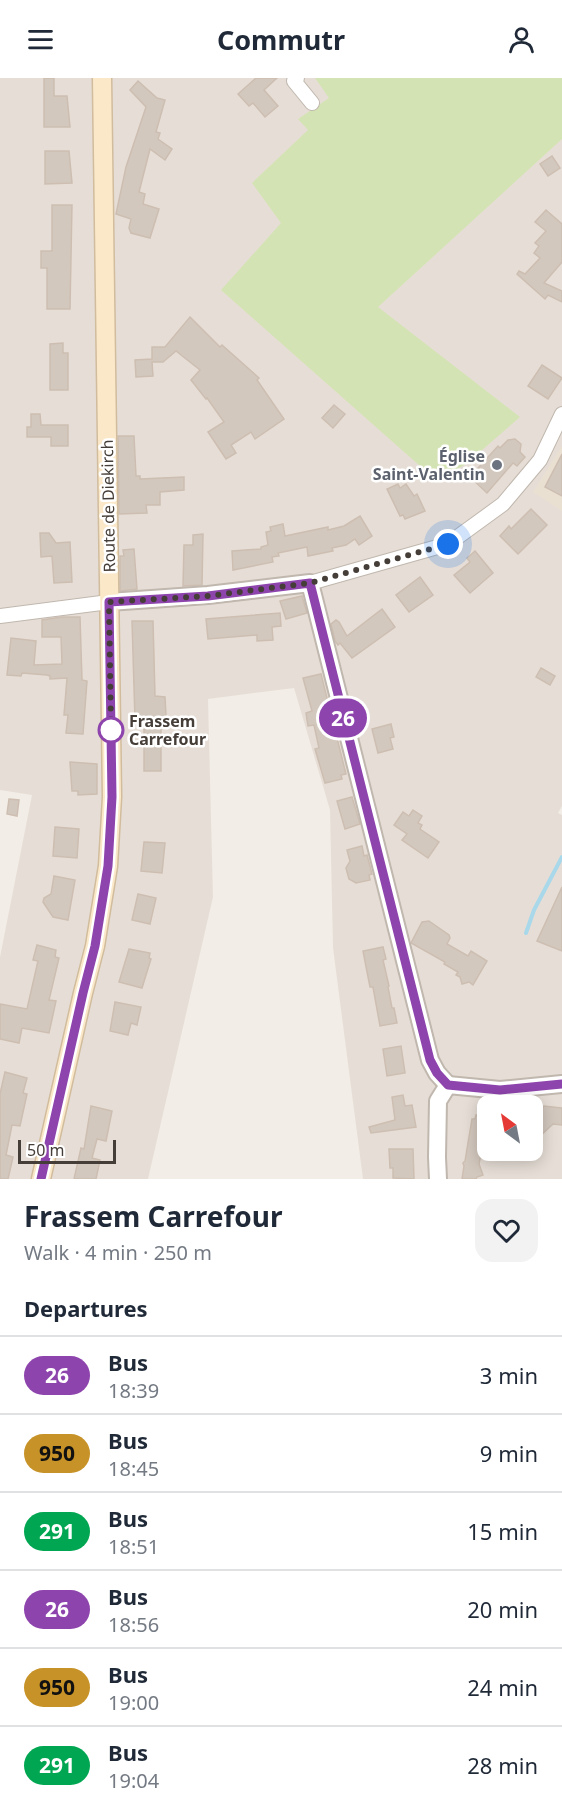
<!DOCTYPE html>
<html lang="en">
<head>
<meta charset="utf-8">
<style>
	body { margin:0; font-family:"Noto Sans",sans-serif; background:#f2f2f3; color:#1f2937; height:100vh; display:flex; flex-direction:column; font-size:22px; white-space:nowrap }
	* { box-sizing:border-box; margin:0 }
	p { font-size:20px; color:#747a83 }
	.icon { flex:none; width:33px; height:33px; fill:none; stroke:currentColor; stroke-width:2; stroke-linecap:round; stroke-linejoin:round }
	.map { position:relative; height:1101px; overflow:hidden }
	.details { display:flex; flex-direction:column; background:#fff; flex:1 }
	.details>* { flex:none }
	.badge { padding:0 12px; border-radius:20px; font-size:21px; line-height:39px }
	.needle { width:39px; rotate:328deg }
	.fabs { position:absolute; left:477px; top:1017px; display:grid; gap:12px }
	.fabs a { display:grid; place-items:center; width:66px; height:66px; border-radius:12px; background:#fff; box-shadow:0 3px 15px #0003; font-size:30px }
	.scale { position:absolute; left:18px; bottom:15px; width:98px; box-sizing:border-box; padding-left:6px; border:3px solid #453d37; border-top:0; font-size:16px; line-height:21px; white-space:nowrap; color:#453d37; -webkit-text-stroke:4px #fff; paint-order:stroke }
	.you { position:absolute; width:30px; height:30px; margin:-15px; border:4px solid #fff; border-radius:50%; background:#1a73e8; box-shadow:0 0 0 9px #1a73e833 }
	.map>.badge { position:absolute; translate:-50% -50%; box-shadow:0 0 0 3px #fff }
	h2 { padding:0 24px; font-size:22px; line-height:54px }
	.round { display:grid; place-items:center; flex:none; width:63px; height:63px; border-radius:18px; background:#f2f2f3 }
	.overview { display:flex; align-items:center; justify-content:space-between; height:102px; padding:0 24px }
	h1 { font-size:28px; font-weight:700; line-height:45px }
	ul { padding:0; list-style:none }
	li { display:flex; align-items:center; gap:18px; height:78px; padding:0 24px; border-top:2px solid #e0e1e3 }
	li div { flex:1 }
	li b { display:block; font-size:22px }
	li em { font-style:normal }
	li .badge { min-width:66px; font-weight:700; text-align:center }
	header { display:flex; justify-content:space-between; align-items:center; height:78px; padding:0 24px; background:#fff; font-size:27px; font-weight:700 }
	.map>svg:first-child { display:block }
	.residential { fill:#e6ded6; fill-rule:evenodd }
	.education { fill:#eae0d2 }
	.green { fill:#d4e3b3 }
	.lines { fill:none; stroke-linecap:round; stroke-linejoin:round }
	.stream { stroke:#a8d8ea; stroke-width:4 }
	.building { fill:#d3c8be; stroke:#cdbeb1; stroke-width:1.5 }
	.minor-casing { stroke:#c0b7ae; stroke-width:16 }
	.tertiary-casing { stroke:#c0b7ae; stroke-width:20 }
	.secondary-casing { stroke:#d1bc9d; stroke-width:21 }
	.minor { stroke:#fff; stroke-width:14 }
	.tertiary { stroke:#fff; stroke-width:16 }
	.secondary { stroke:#fae8c9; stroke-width:18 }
	.line-casing { stroke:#fff; stroke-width:14 }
	.line { stroke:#8e44ad; stroke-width:9 }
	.walk { stroke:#453d37; stroke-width:6; stroke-dasharray:0 10.8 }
	.worship-dot { fill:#6b7280; stroke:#fff; stroke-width:2 }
	.stop-dot { fill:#fff; stroke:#8e44ad; stroke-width:3 }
	.labels { text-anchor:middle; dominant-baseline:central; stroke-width:5; stroke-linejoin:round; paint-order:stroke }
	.worship-label { font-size:16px; font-weight:bold; fill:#5b616d; stroke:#fff; text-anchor:end }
	.street-label { font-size:16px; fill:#453d37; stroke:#fff }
	.stop-label { font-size:16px; font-weight:bold; fill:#453d37; stroke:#fff; text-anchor:start }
</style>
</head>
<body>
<header><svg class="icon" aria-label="menu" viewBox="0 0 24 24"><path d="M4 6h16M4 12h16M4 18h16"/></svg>Commutr<svg class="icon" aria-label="person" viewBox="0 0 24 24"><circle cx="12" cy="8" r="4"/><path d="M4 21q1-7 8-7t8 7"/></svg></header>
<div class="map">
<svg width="562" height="1101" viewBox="0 0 562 1101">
	<rect width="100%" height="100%" fill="#f2ede7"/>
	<path class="residential" d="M0 0H562V728L558 735 562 737V1101H363L333 870 330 732 294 610 208 621 213 819 148 1101H0V879L32 717 0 712ZM488 1028H532V1072H488Z"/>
	<polygon class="education" points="562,368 562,433 533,414"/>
	<polygon class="green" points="315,0 562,0 562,61 378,229 520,339 466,386 437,403 221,212 281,145 252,105 308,52 298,41 329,20"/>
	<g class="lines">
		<polyline class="stream" points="526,855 534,832 562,779"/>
	</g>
	<g class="building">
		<polygon points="44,0 54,0 54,18 67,18 70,49 44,49"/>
		<polygon points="256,0 277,0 264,12 278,28 265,39 253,25 249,28 238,16"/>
		<polygon points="138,3 157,20 165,22 156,54 160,55 158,61 172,71 165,82 150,71 139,114 145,116 143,126 159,131 150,160 131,155 129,150 131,141 116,136 126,89 146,29 130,12"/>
		<polygon points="45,73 69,73 72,105 45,106"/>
		<polygon points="552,78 560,90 548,98 540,86"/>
		<polygon points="52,127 72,127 70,231 47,231 47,190 41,190 41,173 52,173"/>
		<polygon points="546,132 562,146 562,184 544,205 562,213 562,224 548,217 545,221 517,196 519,193 525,196 540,180 534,175 539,168 535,165 546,153 535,144"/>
		<polygon points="190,239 220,269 222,267 259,300 257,302 284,341 255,361 251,354 231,367 236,375 226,381 208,354 224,344 207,320 206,321 191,302 200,292 176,273 163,284 152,284 153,298 136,299 135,282 152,281 152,269 165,269"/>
		<polygon points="63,265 63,275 68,275 68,312 50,312 50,266"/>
		<polygon points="542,287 562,300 548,321 528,308"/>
		<polygon points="334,327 345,336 333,350 322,340"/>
		<polygon points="31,336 40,336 41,347 68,347 68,368 51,368 51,359 27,359 27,349 31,349"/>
		<polygon points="118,358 134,358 136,398 140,398 140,401 184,399 184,412 160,414 160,427 146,427 147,435 119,436"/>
		<polygon points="515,361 521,366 520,374 525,379 517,388 513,385 487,415 470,399 498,368 500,370 508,362"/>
		<polygon points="562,376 562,418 545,409"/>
		<polygon points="398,406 400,410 406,406 414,418 417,416 425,433 405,441 403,437 400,438 387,411"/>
		<polygon points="531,431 547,447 518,476 500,458 509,448 511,451"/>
		<polygon points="360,438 372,458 359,467 355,461 346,467 332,470 333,473 308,478 307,469 278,475 279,478 272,479 273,484 233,492 232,473 261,471 261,469 268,467 266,454 271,453 270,449 283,446 285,458 328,449 328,452 344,448"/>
		<polygon points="40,455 49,455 56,465 70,464 72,504 54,505 52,478 41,479"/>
		<polygon points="203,456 202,507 183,508 184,467 193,467 193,457"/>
		<polygon points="134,471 137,511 120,513 120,478 124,478 123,472"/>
		<polygon points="475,473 493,495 470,515 454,497 470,484 467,480"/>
		<polygon points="420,499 433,517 409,534 396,517"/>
		<polygon points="302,518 307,535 286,541 280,523"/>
		<polygon points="382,531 395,549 352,580 340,565 338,567 335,563 331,546 336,542 339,544 347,558"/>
		<polygon points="280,535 281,548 272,549 273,562 257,563 257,557 208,561 206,541"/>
		<polygon points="62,539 80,539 82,602 87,603 83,656 66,655 68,637 64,637 67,600 50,601 50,598 47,597 22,595 21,598 7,597 11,560 36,563 34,587 62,586 61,559 42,559 42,542"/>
		<polygon points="132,543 153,543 155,618 165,619 166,638 161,644 161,693 144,693 144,642 135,642"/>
		<polygon points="541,590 555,598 550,607 536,599"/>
		<polygon points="321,596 346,696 341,697 342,701 325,705 315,671 319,670 314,647 308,648 306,635 312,633 303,600"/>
		<polygon points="391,646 394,659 390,660 393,671 378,675 372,651"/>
		<polygon points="70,684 97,686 97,716 78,717 78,713 72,713"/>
		<polygon points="352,719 360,746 345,751 337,723"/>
		<polygon points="9,721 19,722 17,738 7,736"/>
		<polygon points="413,732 422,738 418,745 422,747 420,751 439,764 428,780 402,762 407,756 394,747 403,734 409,738"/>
		<polygon points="55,749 79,751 77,780 53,778"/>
		<polygon points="144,764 165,765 162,795 141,793"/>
		<polygon points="362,768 364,778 367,777 372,796 369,797 370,802 356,805 349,801 346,790 350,783 347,772"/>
		<polygon points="54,798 75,802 68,842 53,839 43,824 44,820 51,816"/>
		<polygon points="562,809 562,873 537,863"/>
		<polygon points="138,816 156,820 150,846 132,842"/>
		<polygon points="429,843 449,857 450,860 447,866 468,878 471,873 487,883 473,907 469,904 462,906 460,899 456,897 458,894 444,886 445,884 411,865 422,844"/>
		<polygon points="37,867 56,872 55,879 59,880 49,922 56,923 49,955 22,950 19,965 0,961 0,926 27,931 38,883 33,882"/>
		<polygon points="383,869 386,881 383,882 389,908 388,909 392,930 394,930 397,945 380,948 373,909 370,909 363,873"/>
		<polygon points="129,871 150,875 149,880 151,881 142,910 119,904"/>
		<polygon points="115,924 141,929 137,947 131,945 128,957 110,953"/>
		<polygon points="401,968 405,995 387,998 383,971"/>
		<polygon points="5,994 27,1000 23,1015 27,1016 20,1048 12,1047 6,1077 13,1079 8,1101 0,1101 0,1016"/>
		<polygon points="403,1017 405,1028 412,1027 416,1049 371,1055 369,1049 395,1042 392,1019"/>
		<polygon points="91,1028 112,1033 106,1063 97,1061 92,1080 100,1082 96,1101 74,1101 81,1070 84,1071"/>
		<polygon points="543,1028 562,1030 562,1047 553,1046 539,1059"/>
		<polygon points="476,1037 488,1038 488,1067 483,1066 479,1086 483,1097 477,1099 476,1101 462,1101 464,1088 463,1085 465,1083 472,1041 475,1041"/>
		<polygon points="389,1071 413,1071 414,1101 393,1100 393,1090 390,1090"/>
	</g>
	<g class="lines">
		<g class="minor-casing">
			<g id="minor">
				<polyline points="297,0 294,3 312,25"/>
				<polyline points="310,505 448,466 503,426 540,382 562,336"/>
				<polyline points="0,538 109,524"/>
			</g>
		</g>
		<g class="tertiary-casing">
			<g id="tertiary">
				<polyline points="109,524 208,517 310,505 430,982 437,995 448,1007"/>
				<polyline points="448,1007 500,1012 562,1006"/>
				<polyline points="438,1101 437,1079 438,1023 448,1007"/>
			</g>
		</g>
		<g class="secondary-casing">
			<polyline id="secondary" points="41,1101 83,915 95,868 108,788 112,719 102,0"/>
		</g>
		<use href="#minor" class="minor"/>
		<use href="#tertiary" class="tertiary"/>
		<use href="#secondary" class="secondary"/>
	</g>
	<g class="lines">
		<g class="line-casing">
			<polyline id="line" points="41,1101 83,915 95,868 108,788 112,719 109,524 208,518 310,505 430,982 437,995 448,1007 500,1012 562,1006"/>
		</g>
		<use href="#line" class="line"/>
		<polyline class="walk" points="111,652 109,524 208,518 310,505 448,466"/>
	</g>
	<circle class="worship-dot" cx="497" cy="387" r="6"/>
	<circle class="stop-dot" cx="111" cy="652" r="12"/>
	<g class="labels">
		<g class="worship-label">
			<text x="485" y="378">Église<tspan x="485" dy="18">Saint-Valentin</tspan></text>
		</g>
		<g class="street-label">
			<text transform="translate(108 428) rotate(-91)">Route de Diekirch</text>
		</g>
		<g class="stop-label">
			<text x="129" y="643">Frassem<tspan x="129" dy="18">Carrefour</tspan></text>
		</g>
	</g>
</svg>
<div class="fabs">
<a><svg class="needle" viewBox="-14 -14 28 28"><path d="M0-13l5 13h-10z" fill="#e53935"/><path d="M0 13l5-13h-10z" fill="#747a83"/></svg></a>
</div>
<div class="scale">50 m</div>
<div class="you" style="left:448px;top:466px"></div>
<b class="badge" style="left:343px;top:640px;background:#8e44ad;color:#fff">26</b>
</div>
<section class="details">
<div class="overview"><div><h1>Frassem Carrefour</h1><p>Walk · 4 min · 250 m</p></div><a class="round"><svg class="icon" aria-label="heart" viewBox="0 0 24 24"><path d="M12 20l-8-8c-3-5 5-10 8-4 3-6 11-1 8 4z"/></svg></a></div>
<h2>Departures</h2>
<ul>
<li><span class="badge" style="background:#8e44ad;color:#fff">26</span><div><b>Bus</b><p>18:39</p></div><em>3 min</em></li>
<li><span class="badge" style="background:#c79227;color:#111">950</span><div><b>Bus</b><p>18:45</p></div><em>9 min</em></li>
<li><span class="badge" style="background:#00a651;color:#fff">291</span><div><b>Bus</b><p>18:51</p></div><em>15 min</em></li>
<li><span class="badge" style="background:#8e44ad;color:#fff">26</span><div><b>Bus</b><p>18:56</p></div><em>20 min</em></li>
<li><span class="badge" style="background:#c79227;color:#111">950</span><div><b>Bus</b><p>19:00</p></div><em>24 min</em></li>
<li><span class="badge" style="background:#00a651;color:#fff">291</span><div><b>Bus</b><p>19:04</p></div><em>28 min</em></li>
</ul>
</section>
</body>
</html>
